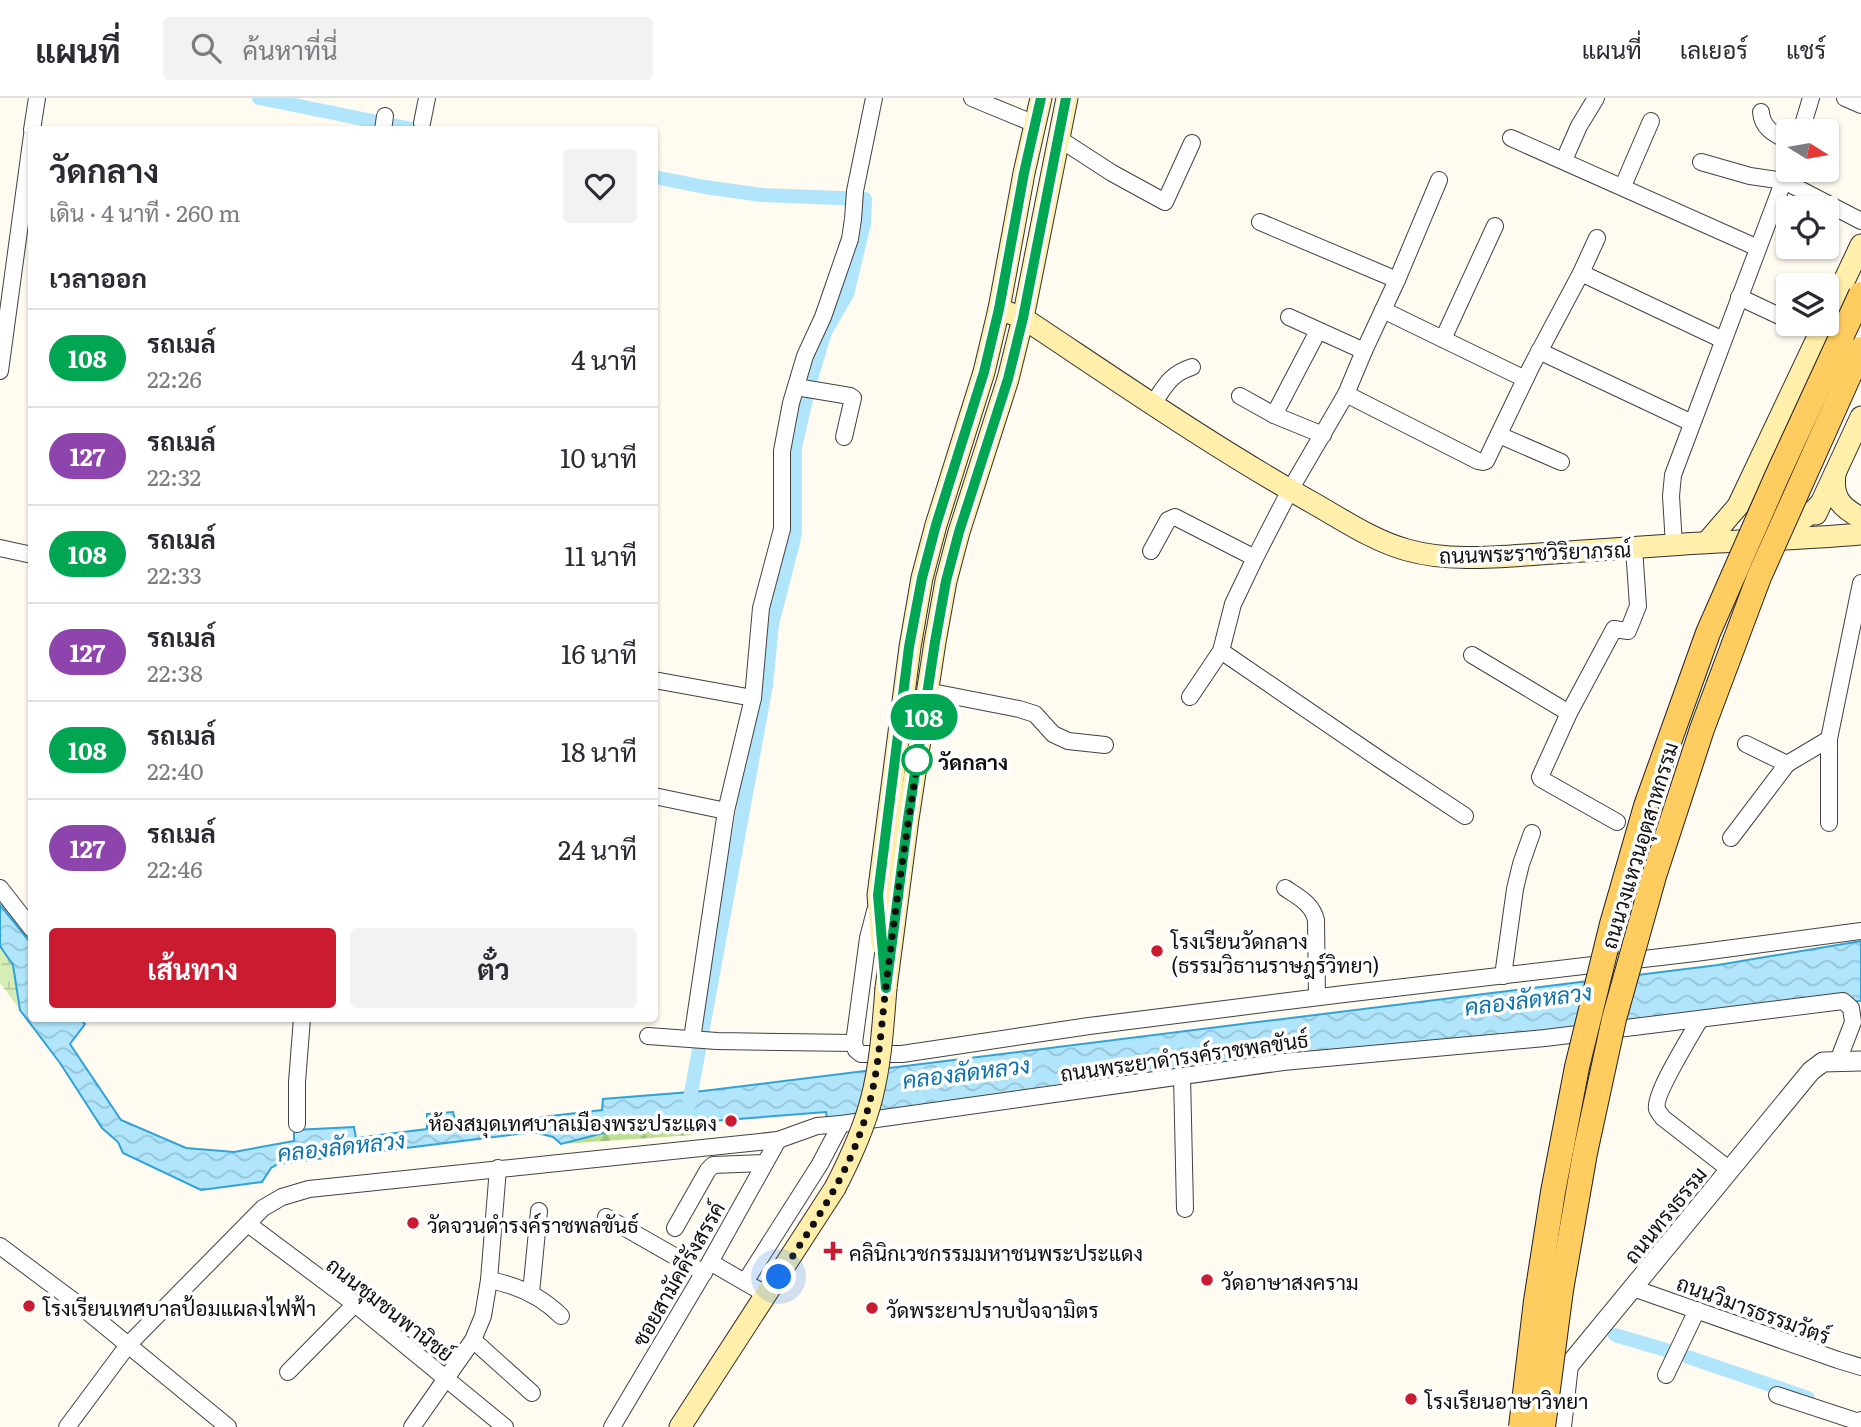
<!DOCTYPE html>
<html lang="th">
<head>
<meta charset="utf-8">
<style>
	body { margin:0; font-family:Literata,Sarabun,serif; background:#f2f2f3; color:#2b2b33; height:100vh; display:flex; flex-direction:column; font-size:26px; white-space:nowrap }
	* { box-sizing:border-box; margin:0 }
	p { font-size:23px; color:#7c7c81 }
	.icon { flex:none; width:38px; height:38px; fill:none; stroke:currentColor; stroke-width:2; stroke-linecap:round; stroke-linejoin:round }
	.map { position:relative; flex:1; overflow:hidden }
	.details { position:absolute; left:28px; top:28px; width:630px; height:896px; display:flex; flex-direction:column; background:#fff; border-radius:7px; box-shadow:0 2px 5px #0004 }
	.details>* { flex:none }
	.badge { padding:0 14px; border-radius:23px; font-size:24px; line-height:46px }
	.needle { width:46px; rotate:101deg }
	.controls { position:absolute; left:1776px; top:21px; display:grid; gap:14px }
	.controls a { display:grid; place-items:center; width:63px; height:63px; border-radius:7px; background:#fff; box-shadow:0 2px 5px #0004; font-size:35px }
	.you { position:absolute; width:35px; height:35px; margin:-18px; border:5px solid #fff; border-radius:50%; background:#1a73e8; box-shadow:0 0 0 10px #1a73e833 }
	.map>.badge { position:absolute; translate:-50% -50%; box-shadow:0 0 0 4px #fff }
	h2 { padding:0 21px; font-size:26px; line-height:63px }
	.round { display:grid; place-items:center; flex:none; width:74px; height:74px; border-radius:7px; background:#f2f2f3 }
	.headline { display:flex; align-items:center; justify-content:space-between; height:119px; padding:0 21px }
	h1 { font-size:33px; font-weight:700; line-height:52px }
	.cta { display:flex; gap:14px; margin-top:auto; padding:14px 21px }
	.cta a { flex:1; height:80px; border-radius:7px; background:#cb1b30; color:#fff; font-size:28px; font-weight:700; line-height:80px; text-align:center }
	.cta a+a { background:#f2f2f3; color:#2b2b33 }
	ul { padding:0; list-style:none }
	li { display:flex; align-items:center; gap:21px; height:98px; padding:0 21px; border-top:2px solid #e1e1e2 }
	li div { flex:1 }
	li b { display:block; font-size:26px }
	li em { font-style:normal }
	li .badge { min-width:77px; font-weight:700; text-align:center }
	header { display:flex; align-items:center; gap:42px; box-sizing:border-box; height:98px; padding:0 35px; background:#fff; border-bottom:2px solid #e1e1e2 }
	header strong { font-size:33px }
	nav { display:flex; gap:38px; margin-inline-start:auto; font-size:24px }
	.search { width:490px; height:63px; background:#f2f2f3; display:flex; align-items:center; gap:18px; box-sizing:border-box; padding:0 24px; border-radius:7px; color:#7c7c81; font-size:26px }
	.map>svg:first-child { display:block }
	.forest { fill:url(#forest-firs) }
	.wetland { fill:url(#wetland-marsh) }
	.water { fill:url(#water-waves); stroke:#31a2d8; stroke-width:2 }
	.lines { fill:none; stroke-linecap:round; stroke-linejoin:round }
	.canal { stroke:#b0e5fb; stroke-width:14 }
	.minor-casing { stroke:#424242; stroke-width:18 }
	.tertiary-casing { stroke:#424242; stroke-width:21 }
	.secondary-casing { stroke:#313131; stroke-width:23 }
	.minor { stroke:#fff; stroke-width:16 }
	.tertiary { stroke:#fff; stroke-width:19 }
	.secondary { stroke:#ffefab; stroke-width:21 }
	.secondary-bridge-casing { stroke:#313131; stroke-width:23; stroke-linecap:butt }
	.primary-bridge-casing { stroke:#202020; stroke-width:26; stroke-linecap:butt }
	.secondary-bridge { stroke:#ffefab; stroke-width:21 }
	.primary-bridge { stroke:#ffcc60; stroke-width:24 }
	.line-casing { stroke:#fff; stroke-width:16 }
	.line { stroke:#00a651; stroke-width:10 }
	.walk { stroke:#0f0f0f; stroke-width:7; stroke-dasharray:0 12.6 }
	.stop-dot { fill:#fff; stroke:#00a651; stroke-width:3.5 }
	.poi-dot { fill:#cb1b30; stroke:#fff; stroke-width:2.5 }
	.labels { text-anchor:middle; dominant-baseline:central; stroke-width:7; stroke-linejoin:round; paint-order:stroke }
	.street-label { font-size:21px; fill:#0f0f0f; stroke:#fff }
	.stop-label { font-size:21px; font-weight:bold; fill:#0f0f0f; stroke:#fff; text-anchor:start }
	.poi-label { font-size:21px; fill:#0f0f0f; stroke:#fff; text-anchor:start }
	.water-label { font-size:23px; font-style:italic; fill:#0d72ac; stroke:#fff }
</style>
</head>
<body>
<header>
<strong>แผนที่</strong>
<div class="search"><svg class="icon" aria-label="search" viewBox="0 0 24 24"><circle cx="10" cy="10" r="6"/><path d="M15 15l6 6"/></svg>ค้นหาที่นี่</div>
<nav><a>แผนที่</a><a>เลเยอร์</a><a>แชร์</a></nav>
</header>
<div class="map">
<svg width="1861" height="1329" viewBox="0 0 1861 1329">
	<defs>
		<pattern id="forest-firs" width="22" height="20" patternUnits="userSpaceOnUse" patternTransform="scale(1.75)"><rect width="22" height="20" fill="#bcdf94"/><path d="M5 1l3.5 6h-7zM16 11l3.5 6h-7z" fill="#a0be7e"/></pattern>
		<pattern id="wetland-marsh" width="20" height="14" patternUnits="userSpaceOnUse" patternTransform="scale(1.75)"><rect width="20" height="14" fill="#d7edb6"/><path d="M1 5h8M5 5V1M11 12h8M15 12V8" fill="none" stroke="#b7ca9b"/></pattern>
		<pattern id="water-waves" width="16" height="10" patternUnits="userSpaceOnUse" patternTransform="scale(1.75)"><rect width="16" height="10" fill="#b0e5fb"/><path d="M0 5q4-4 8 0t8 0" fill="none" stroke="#96c3d6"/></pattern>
	</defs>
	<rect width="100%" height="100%" fill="#fffbf0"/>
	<polygon class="forest" points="690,1025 693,1037 561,1046 623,1030"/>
	<polygon class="wetland" points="0,848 13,867 20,912 0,885"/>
	<polygon class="water" points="0,807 30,844 31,848 32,920 80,921 85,926 70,946 121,1022 186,1050 234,1054 294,1043 294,1032 354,1029 356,1040 427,1031 427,1016 453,1014 457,1029 602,1012 603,1001 703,993 1718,867 1861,843 1861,903 1784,905 827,1021 826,1014 623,1030 561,1046 553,1039 534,1034 278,1066 271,1070 262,1084 201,1092 123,1055 118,1044 102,1030 60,965 20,912 13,867 0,848"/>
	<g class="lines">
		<g class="canal">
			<polyline points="259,0 417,32"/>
			<polyline points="654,79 705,89 762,97 865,101 864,126 847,196 825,234 810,284 795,349 795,436 772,526 766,587 689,1006"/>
			<polyline points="1615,1237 1666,1252"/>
			<polyline points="1688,1259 1808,1300"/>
		</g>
		<g class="minor-casing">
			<g id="minor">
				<polyline points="972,0 1035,26"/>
				<polyline points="1845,0 1861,7"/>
				<path d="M1761 14C1762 30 1774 36 1788 43"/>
				<polyline points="422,25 427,0"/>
				<polyline points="32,32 37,0"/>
				<polyline points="383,32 385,18"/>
				<polyline points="1801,33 1811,0"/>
				<polyline points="1058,40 1112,75 1165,104 1192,45"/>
				<polyline points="1511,40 1758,150"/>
				<polyline points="1564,62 1579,28 1596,0"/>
				<polyline points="1701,64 1750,78 1784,83 1861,123"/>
				<polyline points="1623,88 1651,23"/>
				<polyline points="1260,124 1397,182"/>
				<polyline points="1581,175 1723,242"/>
				<polyline points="1739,199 1788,222"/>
				<polyline points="1383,212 1525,281"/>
				<polyline points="1289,219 1364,253"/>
				<polyline points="1443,241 1495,128"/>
				<polyline points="1539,253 1692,325"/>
				<polyline points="0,273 32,37"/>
				<polyline points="796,289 850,298 853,300 844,339"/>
				<polyline points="1346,296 1478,363 1483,364 1486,363 1531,269 1581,175 1597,140"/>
				<polyline points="1240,298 1274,317 1323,337"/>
				<path d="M1153 306C1165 288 1170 276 1192 269"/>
				<polyline points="1274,317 1318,233"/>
				<polyline points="1499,337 1561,364"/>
				<polyline points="1674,447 1671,398 1673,377 1788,71"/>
				<polyline points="0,450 32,457"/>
				<polyline points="1151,453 1168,422 1175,419 1255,460"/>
				<polyline points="1221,553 1382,663 1465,718"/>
				<polyline points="1472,557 1569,615"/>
				<polyline points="654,582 753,600"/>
				<polyline points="927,593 1019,611 1035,616 1053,636 1068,643 1105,647"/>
				<polyline points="1190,599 1221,553 1233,506 1255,460 1290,392 1346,296 1364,253 1397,182 1439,82"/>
				<polyline points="1746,646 1787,666 1829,641"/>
				<polyline points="654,698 726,713"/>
				<polyline points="1617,724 1541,681 1540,679 1569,615 1614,531 1628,533 1638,508 1634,450"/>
				<polyline points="1829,725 1829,641 1861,485"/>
				<polyline points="1731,740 1787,666"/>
				<polyline points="0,790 32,831"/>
				<path d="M1285 790C1298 799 1312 805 1316 822L1317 899"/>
				<polyline points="875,813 868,840 854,945 856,952 861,956 902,956 1089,928 1344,896 1695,855 1861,833"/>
				<polyline points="1503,878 1515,791 1521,766 1532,735"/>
				<path d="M1700 921C1692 936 1653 997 1657 1011 1658 1014 1661 1017 1663 1020L1730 1072"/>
				<polyline points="648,938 717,943 854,945"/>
				<polyline points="692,941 726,713 753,600 761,510 782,431 782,353 791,305 805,258 823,219 850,141 853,121 855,93 874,0"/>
				<polyline points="1182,978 1185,1111"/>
				<polyline points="297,1026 297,984 302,920"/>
				<polyline points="606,1119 704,1175"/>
				<polyline points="248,1126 355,1206 505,1329"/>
				<polyline points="675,1130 708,1072 713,1067 765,1065"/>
				<polyline points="0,1148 83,1210 228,1329"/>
				<polyline points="710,1164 767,1197"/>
				<path d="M489 1182C517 1187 541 1198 561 1218"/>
				<polyline points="745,1184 820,1066 841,1026"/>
				<polyline points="1633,1190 1838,1262 1861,1269"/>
				<polyline points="531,1195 539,1113"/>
				<polyline points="473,1242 532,1295"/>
				<polyline points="288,1274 355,1206"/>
				<polyline points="1666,1277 1697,1212"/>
				<polyline points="1777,1297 1859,1324 1861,1322"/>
				<polyline points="67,1329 128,1247 263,1110 282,1099 309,1091 778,1042 817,1028 841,1026 1283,964 1545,940 1843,903 1851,910 1853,924 1838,963"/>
				<polyline points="412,1329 473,1242 483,1218 489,1182 498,1070"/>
				<polyline points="612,1329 710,1164 778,1042"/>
				<polyline points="1563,1329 1570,1267"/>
			</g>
		</g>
		<g class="tertiary-casing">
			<polyline id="tertiary" points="1547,1294 1811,973 1823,964 1861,963"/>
		</g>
		<g class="secondary-casing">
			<g id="secondary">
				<path d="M999 211 1023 220C1118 283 1213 349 1313 405 1343 422 1374 443 1407 452 1450 464 1495 459 1539 456 1583 453 1627 450 1671 447 1734 442 1798 442 1861 436"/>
				<polyline points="1827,219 1861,147"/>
				<path d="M1835 376C1832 399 1840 409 1861 420"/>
				<polyline points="1816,416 1861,319"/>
				<path d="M1771 426C1790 432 1809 419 1821 405"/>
				<polyline points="1707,444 1738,408 1824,226"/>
				<polyline points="882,847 878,797 910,549 922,480 936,427 984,274 999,211 1024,75 1041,0"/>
				<polyline points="886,890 908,721 935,544 946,483 959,434 1008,281 1023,220 1067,0"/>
				<polyline points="680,1329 835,1090"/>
			</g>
		</g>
		<use href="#minor" class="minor"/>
		<use href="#tertiary" class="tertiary"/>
		<use href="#secondary" class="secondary"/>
		<g class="secondary-bridge-casing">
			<path id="secondary-bridge" d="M835 1090C850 1061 864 1031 872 999 881 963 883 927 886 890"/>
		</g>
		<g class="primary-bridge-casing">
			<g id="primary-bridge">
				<polyline points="1521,1329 1536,1203 1553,1094 1577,969 1612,826 1646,708 1708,535 1777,378 1861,196"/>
				<polyline points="1543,1329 1561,1192 1585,1055 1614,921 1654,778 1702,631 1759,479 1861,251"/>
			</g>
		</g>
		<use href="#secondary-bridge" class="secondary-bridge"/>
		<use href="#primary-bridge" class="primary-bridge"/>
	</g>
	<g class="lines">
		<g class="line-casing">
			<polyline id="line" points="1041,0 1024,75 999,211 984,274 936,427 922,480 909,549 878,797 886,890 908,721 935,544 946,483 959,434 1008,281 1023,220 1066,0"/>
		</g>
		<use href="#line" class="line"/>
		<path class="walk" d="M779 1179C810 1131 844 1084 862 1030 879 981 880 938 886 888 895 812 906 736 918 661L917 662"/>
	</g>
	<circle class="stop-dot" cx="917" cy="662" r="14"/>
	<g class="poi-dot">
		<circle cx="1157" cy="853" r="7"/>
		<circle cx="731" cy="1023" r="7"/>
		<circle cx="413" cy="1125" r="7"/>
		<path d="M829.5 1142.5h7v7h7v7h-7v7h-7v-7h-7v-7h7z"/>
		<circle cx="1207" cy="1182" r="7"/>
		<circle cx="29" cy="1208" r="7"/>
		<circle cx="872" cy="1210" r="7"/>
		<circle cx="1411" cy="1301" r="7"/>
	</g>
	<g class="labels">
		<g class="street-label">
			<text transform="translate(1535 453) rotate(-2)">ถนนพระราชวิริยาภรณ์</text>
			<text transform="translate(1638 747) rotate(-73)">ถนนวงแหวนอุตสาหกรรม</text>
			<text transform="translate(1184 957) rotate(-8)">ถนนพระยาดำรงค์ราชพลขันธ์</text>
			<text transform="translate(1664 1116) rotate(-51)">ถนนทรงธรรม</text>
			<text transform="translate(677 1175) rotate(-60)">ซอยสามัคคีรังสรรค์</text>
			<text transform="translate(391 1210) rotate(38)">ถนนชุมชนพานิชย์</text>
			<text transform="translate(1754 1210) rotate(20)">ถนนวิมารธรรมวัตร์</text>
		</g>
		<g class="stop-label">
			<text x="938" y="662">วัดกลาง</text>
		</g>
		<g class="poi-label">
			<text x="1171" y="841">โรงเรียนวัดกลาง<tspan x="1171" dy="24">(ธรรมวิธานราษฎร์วิทยา)</tspan></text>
			<text x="717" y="1023" text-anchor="end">ห้องสมุดเทศบาลเมืองพระประแดง</text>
			<text x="427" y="1125">วัดจวนดำรงค์ราชพลขันธ์</text>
			<text x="849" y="1153">คลินิกเวชกรรมมหาชนพระประแดง</text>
			<text x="1221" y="1182">วัดอาษาสงคราม</text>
			<text x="43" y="1208">โรงเรียนเทศบาลป้อมแผลงไฟฟ้า</text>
			<text x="886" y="1210">วัดพระยาปราบปัจจามิตร</text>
			<text x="1425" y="1301">โรงเรียนอาษาวิทยา</text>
		</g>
		<g class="water-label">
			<text transform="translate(1528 900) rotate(-7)">คลองลัดหลวง</text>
			<text transform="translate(966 973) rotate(-7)">คลองลัดหลวง</text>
			<text transform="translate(341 1047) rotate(-6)">คลองลัดหลวง</text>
		</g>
	</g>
</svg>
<div class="controls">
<a><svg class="needle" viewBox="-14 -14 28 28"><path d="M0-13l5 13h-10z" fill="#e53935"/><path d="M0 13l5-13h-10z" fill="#7c7c81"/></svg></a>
<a><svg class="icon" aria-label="locate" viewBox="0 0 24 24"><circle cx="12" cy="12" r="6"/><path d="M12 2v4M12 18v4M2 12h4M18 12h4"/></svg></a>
<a><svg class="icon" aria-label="layers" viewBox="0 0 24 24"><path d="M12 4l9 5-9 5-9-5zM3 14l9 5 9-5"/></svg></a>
</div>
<div class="you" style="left:779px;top:1179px"></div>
<b class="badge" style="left:924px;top:619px;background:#00a651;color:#fff">108</b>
<section class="details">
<div class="headline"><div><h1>วัดกลาง</h1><p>เดิน · 4 นาที · 260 m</p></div><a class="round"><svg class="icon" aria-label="heart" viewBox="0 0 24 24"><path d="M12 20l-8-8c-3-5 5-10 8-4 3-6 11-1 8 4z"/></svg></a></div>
<h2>เวลาออก</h2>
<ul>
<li><span class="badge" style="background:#00a651;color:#fff">108</span><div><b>รถเมล์</b><p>22:26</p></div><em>4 นาที</em></li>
<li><span class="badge" style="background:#8e44ad;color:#fff">127</span><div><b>รถเมล์</b><p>22:32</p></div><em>10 นาที</em></li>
<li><span class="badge" style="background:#00a651;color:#fff">108</span><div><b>รถเมล์</b><p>22:33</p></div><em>11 นาที</em></li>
<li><span class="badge" style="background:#8e44ad;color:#fff">127</span><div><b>รถเมล์</b><p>22:38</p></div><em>16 นาที</em></li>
<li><span class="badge" style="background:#00a651;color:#fff">108</span><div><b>รถเมล์</b><p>22:40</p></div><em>18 นาที</em></li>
<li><span class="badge" style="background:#8e44ad;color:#fff">127</span><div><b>รถเมล์</b><p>22:46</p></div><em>24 นาที</em></li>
</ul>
<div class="cta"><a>เส้นทาง</a><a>ตั๋ว</a></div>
</section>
</div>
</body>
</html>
